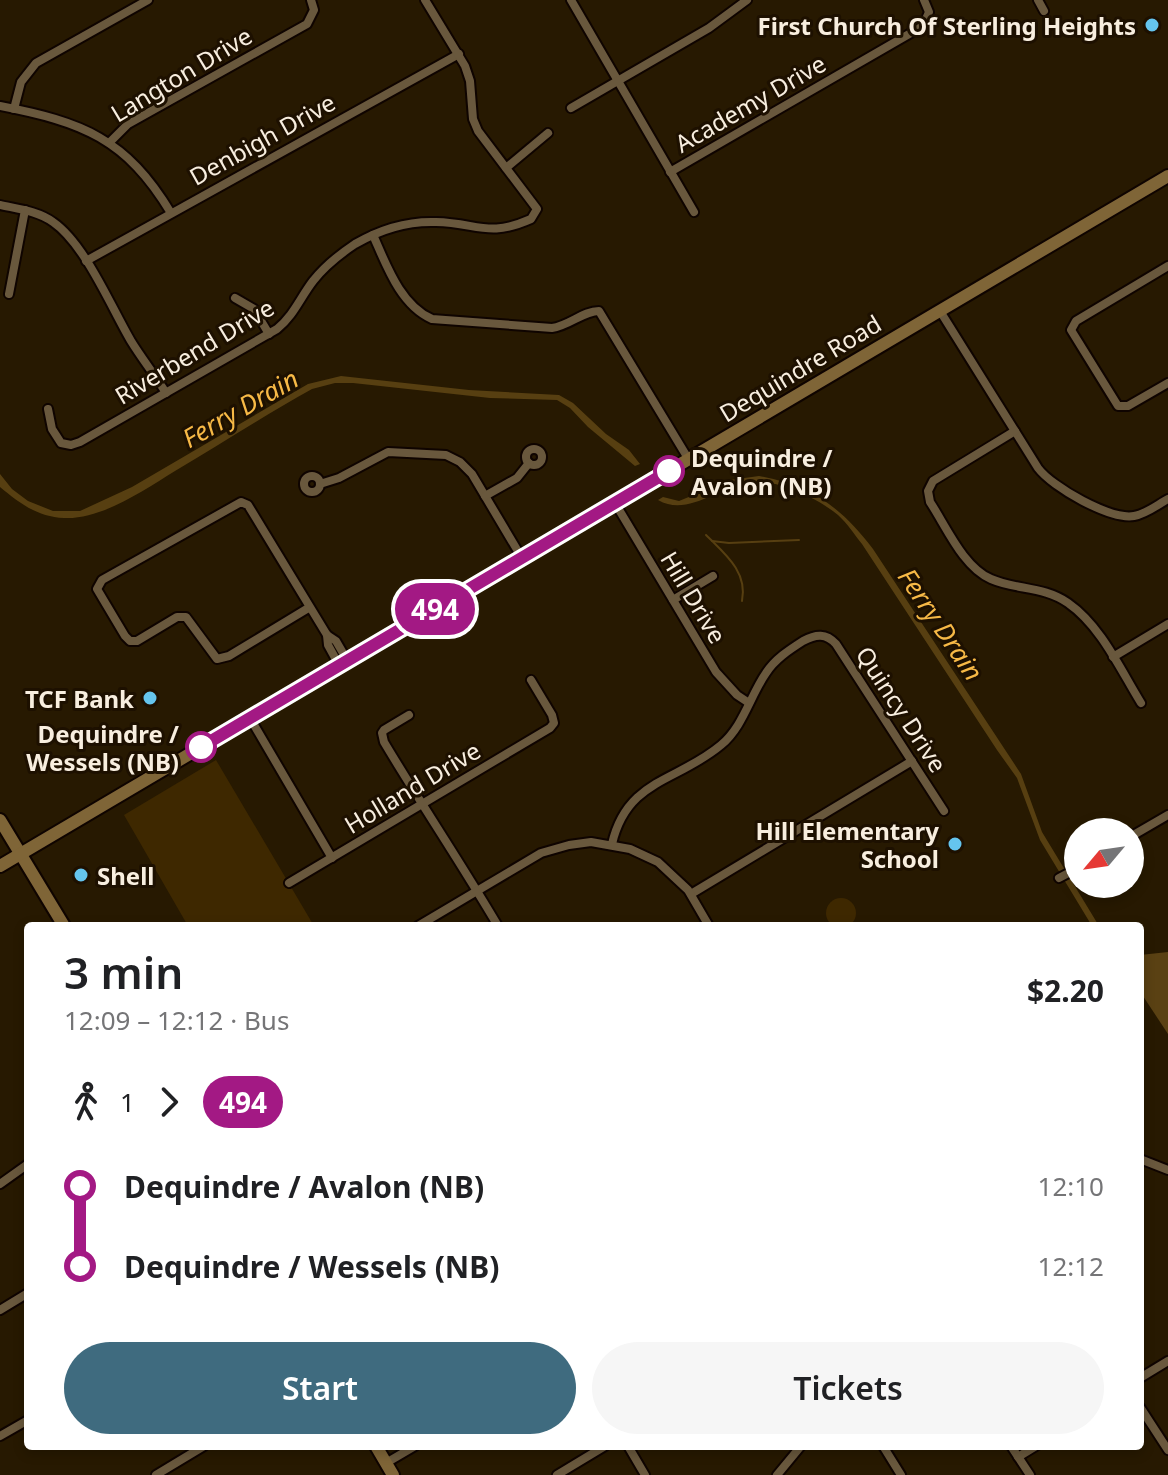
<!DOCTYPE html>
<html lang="en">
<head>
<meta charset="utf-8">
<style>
	body { margin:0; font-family:"Noto Sans",sans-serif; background:#f6f6f6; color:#202124; height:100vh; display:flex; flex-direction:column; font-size:30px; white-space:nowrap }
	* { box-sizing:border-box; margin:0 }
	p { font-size:26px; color:#757577 }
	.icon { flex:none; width:44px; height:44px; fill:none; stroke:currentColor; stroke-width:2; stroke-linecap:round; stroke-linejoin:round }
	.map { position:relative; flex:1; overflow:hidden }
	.sheet { position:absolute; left:24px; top:922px; width:1120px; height:528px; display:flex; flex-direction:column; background:#fff; border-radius:8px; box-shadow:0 4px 12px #0003 }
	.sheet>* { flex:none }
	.badge { padding:0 16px; border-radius:26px; font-size:28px; line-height:52px }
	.needle { width:52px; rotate:241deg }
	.buttons { position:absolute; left:1064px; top:818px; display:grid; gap:16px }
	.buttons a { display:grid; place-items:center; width:80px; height:80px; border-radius:50%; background:#fff; box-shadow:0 4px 12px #0003; font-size:40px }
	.map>.badge { position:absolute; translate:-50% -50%; box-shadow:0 0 0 4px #fff }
	.legs { display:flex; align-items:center; gap:12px; height:88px; padding:0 40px; font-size:26px }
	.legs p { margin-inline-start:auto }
	.head { display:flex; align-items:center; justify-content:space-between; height:136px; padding:0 40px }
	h1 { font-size:44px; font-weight:600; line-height:60px }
	.button { display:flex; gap:16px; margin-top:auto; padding:16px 40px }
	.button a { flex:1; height:92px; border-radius:48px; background:#3f6b7f; color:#fff; font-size:32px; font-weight:600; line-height:92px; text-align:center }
	.button a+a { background:#f6f6f6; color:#202124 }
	ul { padding:0 40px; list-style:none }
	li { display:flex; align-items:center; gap:28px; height:80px; font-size:30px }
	li i { display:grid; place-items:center; width:12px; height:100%; margin:0 10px; background:currentColor }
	li i::after { content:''; width:20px; height:20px; margin:-10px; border:6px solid; border-radius:50%; background:#fff }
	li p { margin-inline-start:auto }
	li:first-child i { background:linear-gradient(#0000 50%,currentColor 0) }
	li:last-child i { background:linear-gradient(currentColor 50%,#0000 0) }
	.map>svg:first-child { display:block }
	.green { fill:#3e2800 }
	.forest { fill:#5a4113 }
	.water { fill:#573f11 }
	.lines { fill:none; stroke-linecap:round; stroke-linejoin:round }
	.stream { stroke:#573f11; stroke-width:2 }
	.street-casing { stroke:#0f0400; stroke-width:12 }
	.secondary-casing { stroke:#0f0400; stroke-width:16 }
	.street { stroke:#69583d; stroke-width:8 }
	.secondary { stroke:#7f6537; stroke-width:12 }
	.line-1-casing { stroke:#fff; stroke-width:18 }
	.line-1 { stroke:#a31984; stroke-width:12 }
	.poi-dot { fill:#65c5ee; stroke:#1d1000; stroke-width:3 }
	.stop-1-dot { fill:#fff; stroke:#a31984; stroke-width:4 }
	.labels { text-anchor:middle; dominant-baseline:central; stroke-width:6; stroke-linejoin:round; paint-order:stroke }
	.poi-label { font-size:24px; font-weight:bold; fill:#f8eedf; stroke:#1d1000; text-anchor:end }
	.street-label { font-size:24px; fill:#f8eedf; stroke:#1d1000 }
	.stop-label { font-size:24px; font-weight:bold; fill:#f8eedf; stroke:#1d1000; text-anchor:start }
	.water-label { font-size:26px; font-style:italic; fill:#f7b946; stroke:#1d1000 }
</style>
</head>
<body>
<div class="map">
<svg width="1168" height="1475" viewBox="0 0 1168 1475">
	<rect width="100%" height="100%" fill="#271901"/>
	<g class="green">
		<polygon points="216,760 314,926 188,926 124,815"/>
		<circle cx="841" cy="913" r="15"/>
	</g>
	<polygon class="forest" points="1168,952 1168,1034 1141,993 1140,955"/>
	<g class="water">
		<path d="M341 376 469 390 559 395 573 403 606 434 629 450 640 464 635 466 588 427 570 408 557 400 490 398 353 383H335L312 389C265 415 221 444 175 471 144 490 101 520 64 518 37 517 18 502 0 487V474L12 489 28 501 53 511H80L132 487 308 384Z"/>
		<path d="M759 476C812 486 841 507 873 549L1021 774 1042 832 1099 926H1092L1040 840 1017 778 997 750 862 544C854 534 847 523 838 515 816 497 774 477 746 483 717 488 687 517 658 500L663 497 679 501 730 480Z"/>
	</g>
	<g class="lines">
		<g class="stream">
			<path d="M706 535C725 554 748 572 742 601"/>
			<polyline points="712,541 729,543 799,540"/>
		</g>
		<g class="street-casing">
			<g id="street">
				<polyline points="571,0 694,212"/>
				<polyline points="1038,0 1044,11"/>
				<path d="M0 106C82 122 126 138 171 213"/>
				<polyline points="571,108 709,28 747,0"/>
				<polyline points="14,109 21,82 36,63 148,0"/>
				<polyline points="109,143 128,124 307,24 314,10 311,0"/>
				<polyline points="506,168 548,133"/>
				<polyline points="670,172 923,26 929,12 924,0"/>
				<path d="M0 205C18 209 38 211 53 222 85 244 111 307 131 341 142 359 155 375 166 393"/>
				<path d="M373 235C386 264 400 305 432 319L552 328C569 326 583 311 599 311L689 460"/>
				<polyline points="86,261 459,54"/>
				<polyline points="1168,266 1076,321 1071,330 1118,406 1128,406 1168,383"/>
				<polyline points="9,294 25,210"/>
				<polyline points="235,298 254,309 269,334"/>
				<path d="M940 311 1038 468C1052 487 1110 520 1134 516 1146 514 1157 505 1168 499"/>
				<path d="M48 409 52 429 61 443 71 445 80 442 277 329C294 315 300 298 313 281 324 267 340 254 355 244 379 230 408 221 436 222 478 223 488 238 531 219L537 209 478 131 473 119 470 81 465 66 425 0"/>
				<path d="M1015 431 933 481 928 491 930 502C946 526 963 567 991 579 1016 590 1044 586 1068 603 1101 626 1120 669 1141 703"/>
				<circle cx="534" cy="457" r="8"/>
				<circle cx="312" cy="484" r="8"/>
				<polyline points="320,484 339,478 388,452 446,455 460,462 472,474 522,558"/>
				<polyline points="485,496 517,478 529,463"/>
				<polyline points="615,503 716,672 737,695 749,703"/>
				<polyline points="673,600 713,576"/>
				<polyline points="310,607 229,656 217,659 186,617 177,617 137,641 130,641 125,636 97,589 102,580 241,502 248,505 327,635 336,641 347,660"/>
				<polyline points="327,635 328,645 339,665"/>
				<polyline points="1113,657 1168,624"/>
				<path d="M409 715 384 730 382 733 384 742C421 804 461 863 498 926"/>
				<polyline points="250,718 332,858"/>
				<polyline points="1130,837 1168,815"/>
				<path d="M612 844C627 779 677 782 721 745 743 727 750 696 766 673 775 659 789 650 803 641 816 634 826 633 836 644L944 811"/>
				<polyline points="1059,878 1078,868"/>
				<polyline points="289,883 550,728 554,723 552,715 531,680"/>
				<polyline points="691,894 912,761"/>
				<polyline points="418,926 541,853 569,845 591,842 630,849 658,862 688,890 709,926"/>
				<polyline points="1140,1159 1168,1170"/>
				<polyline points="0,1184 28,1164"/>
				<polyline points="0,1310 28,1293"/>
				<polyline points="1140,1378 1168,1361"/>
				<polyline points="1140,1407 1168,1450"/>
				<polyline points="0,1436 28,1420"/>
				<polyline points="628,1446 645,1475"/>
				<polyline points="883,1446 901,1475"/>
				<polyline points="1011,1446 1030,1475"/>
				<polyline points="1018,1457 1036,1446"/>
				<polyline points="386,1463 415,1446"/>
				<polyline points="156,1475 204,1446"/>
				<polyline points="557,1475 605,1446"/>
				<polyline points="777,1475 801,1446"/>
			</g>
		</g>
		<g class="secondary-casing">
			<g id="secondary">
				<polyline points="0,820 64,926"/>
				<polyline points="0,866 1168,176"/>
				<polyline points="376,1446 393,1475"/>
			</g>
		</g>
		<use href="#street" class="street"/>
		<use href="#secondary" class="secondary"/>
	</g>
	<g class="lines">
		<g class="line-1-casing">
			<polyline id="line-1" points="201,747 669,471"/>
		</g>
		<use href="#line-1" class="line-1"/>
	</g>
	<g class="poi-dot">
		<circle cx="1152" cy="25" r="8"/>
		<circle cx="150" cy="698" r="8"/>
		<circle cx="955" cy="844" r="8"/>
		<circle cx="81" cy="875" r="8"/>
	</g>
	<g class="stop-1-dot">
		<circle cx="669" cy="471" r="14"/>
		<circle cx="201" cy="747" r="14"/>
	</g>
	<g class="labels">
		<g class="poi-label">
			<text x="1136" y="25">First Church Of Sterling Heights</text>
			<text x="134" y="698">TCF Bank</text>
			<text x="939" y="830">Hill Elementary<tspan x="939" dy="28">School</tspan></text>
			<text x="97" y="875" text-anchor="start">Shell</text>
		</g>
		<g class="street-label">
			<text transform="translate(181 74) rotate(-31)">Langton Drive</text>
			<text transform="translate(750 103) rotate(-30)">Academy Drive</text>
			<text transform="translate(262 139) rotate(-29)">Denbigh Drive</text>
			<text transform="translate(194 351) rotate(-31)">Riverbend Drive</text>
			<text transform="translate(800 368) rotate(-31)">Dequindre Road</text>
			<text transform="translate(694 597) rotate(59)">Hill Drive</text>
			<text transform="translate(902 709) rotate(57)">Quincy Drive</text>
			<text transform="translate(412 787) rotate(-31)">Holland Drive</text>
		</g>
		<g class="stop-label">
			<text x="691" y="457">Dequindre /<tspan x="691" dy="28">Avalon (NB)</tspan></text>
			<text x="179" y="733" text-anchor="end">Dequindre /<tspan x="179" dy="28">Wessels (NB)</tspan></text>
		</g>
		<g class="water-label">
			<text transform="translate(240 408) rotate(-30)">Ferry Drain</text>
			<text transform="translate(941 624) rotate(56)">Ferry Drain</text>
		</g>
	</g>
</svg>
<div class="buttons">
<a><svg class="needle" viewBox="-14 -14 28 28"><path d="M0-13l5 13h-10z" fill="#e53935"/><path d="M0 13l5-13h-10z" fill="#757577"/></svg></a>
</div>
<b class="badge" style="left:435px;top:609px;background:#a31984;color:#fff">494</b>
<section class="sheet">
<div class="head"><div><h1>3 min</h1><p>12:09 – 12:12 · Bus</p></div><b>$2.20</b></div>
<div class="legs"><svg class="icon" aria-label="walk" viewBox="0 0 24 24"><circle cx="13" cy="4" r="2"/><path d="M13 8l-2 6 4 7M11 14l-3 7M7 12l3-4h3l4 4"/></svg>1<svg class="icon" aria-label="forward" viewBox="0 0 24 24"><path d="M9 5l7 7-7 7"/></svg><b class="badge" style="background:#a31984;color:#fff">494</b></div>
<ul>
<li><i style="color:#a31984"></i><b>Dequindre / Avalon (NB)</b><p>12:10</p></li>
<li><i style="color:#a31984"></i><b>Dequindre / Wessels (NB)</b><p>12:12</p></li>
</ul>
<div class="button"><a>Start</a><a>Tickets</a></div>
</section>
</div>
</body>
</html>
